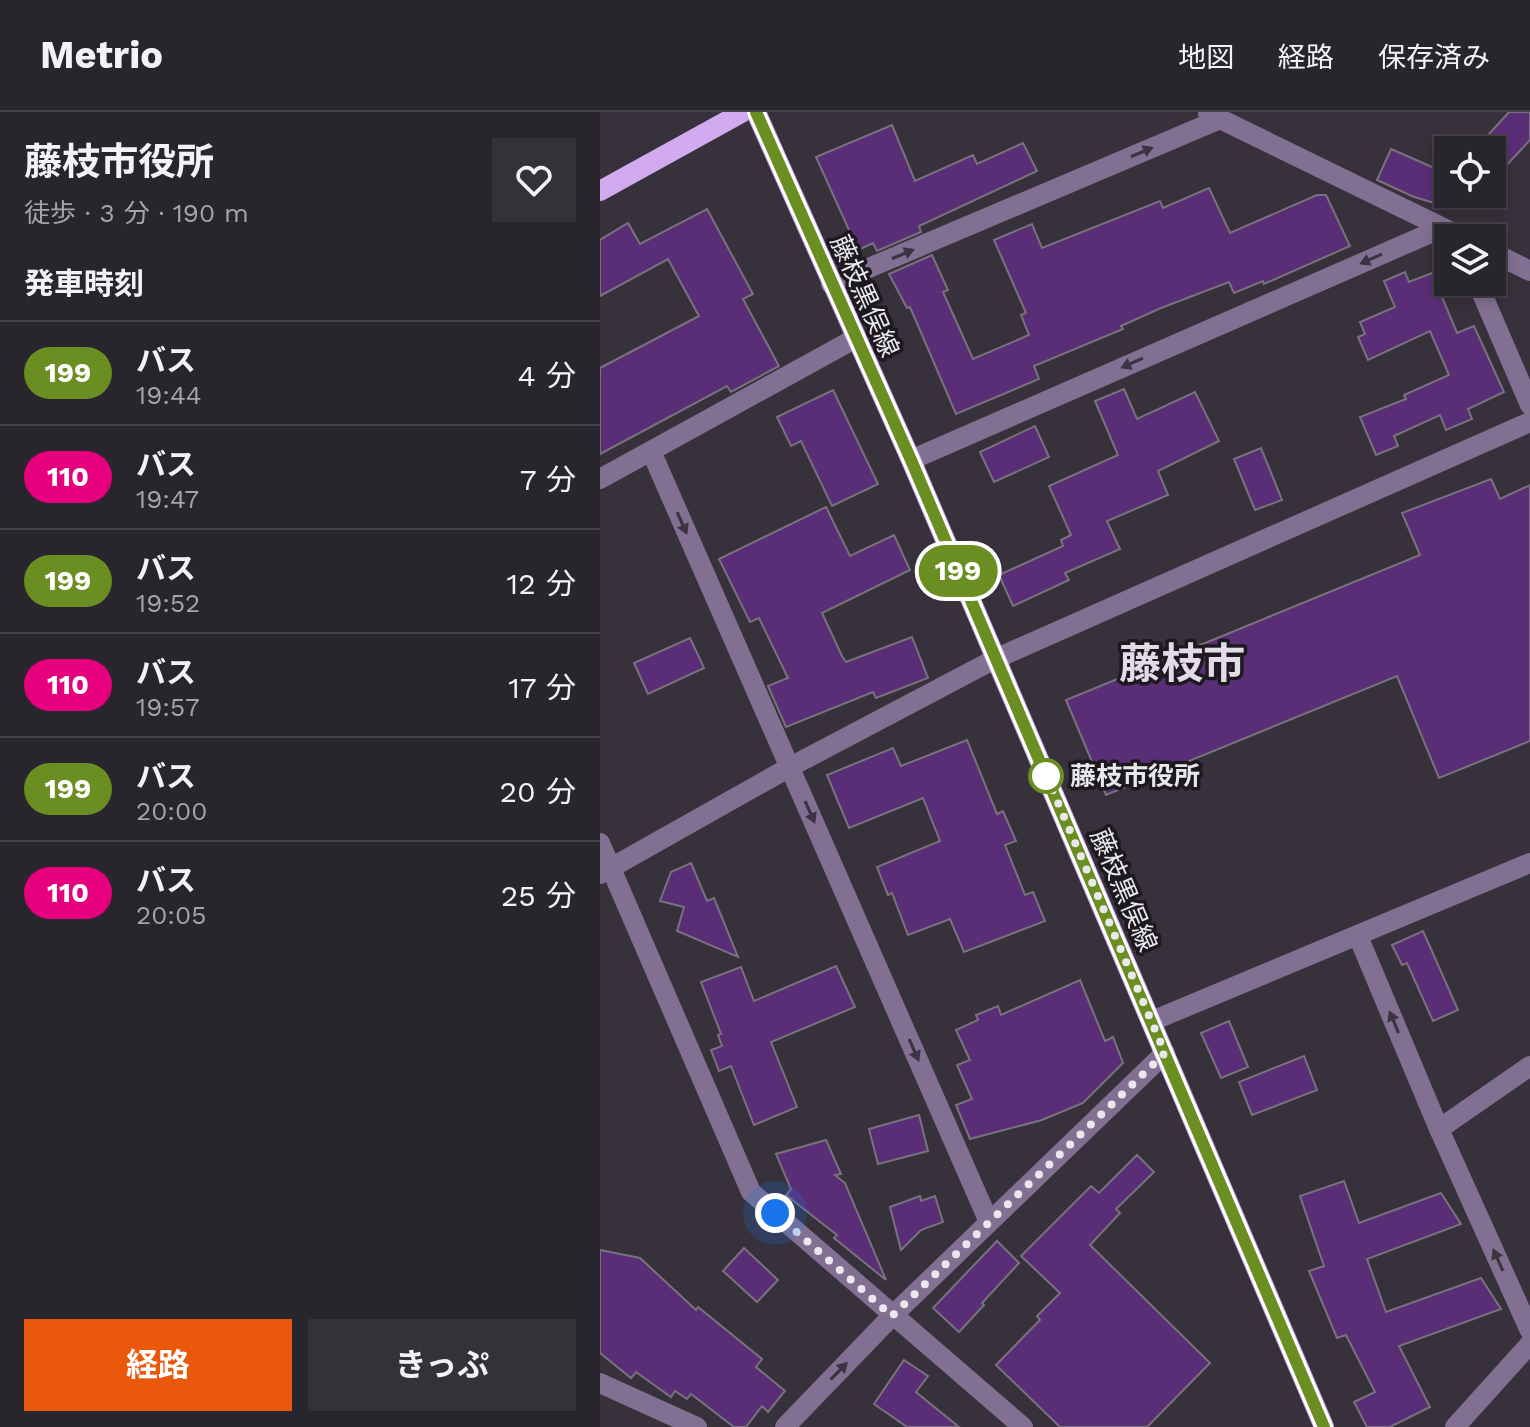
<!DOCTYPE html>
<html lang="ja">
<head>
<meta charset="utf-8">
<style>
	body { margin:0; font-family:"Work Sans","Noto Sans JP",sans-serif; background:#353138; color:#f1f3f6; height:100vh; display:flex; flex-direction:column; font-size:30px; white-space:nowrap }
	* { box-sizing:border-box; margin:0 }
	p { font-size:26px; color:#a5a5a9 }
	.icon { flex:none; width:44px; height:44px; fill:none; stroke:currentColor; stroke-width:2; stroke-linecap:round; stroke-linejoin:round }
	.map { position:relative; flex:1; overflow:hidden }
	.side { display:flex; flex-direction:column; background:#29252c; width:600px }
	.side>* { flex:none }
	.badge { padding:0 16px; border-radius:26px; font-size:28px; line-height:52px }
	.fabs { position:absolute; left:834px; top:24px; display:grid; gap:16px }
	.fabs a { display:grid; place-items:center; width:72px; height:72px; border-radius:0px; background:#29252c; box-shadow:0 4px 12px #0003,0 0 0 2px #454248; font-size:40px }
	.you { position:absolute; width:40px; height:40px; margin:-20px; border:6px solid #fff; border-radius:50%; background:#1a73e8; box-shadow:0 0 0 12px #1a73e833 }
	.map>.badge { position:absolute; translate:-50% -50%; box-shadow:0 0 0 4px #fff }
	h2 { padding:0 24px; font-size:30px; line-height:72px }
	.round { display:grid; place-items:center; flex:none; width:84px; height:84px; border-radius:0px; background:#353138 }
	.head { display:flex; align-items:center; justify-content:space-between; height:136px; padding:0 24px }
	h1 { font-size:38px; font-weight:700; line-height:60px }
	.action { display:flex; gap:16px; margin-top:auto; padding:16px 24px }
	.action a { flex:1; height:92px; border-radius:0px; background:#ea580c; color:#fff; font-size:32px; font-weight:700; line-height:92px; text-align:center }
	.action a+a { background:#353138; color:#f1f3f6 }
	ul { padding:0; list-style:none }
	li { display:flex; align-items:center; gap:24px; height:104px; padding:0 24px; border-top:2px solid #454248 }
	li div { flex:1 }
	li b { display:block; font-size:30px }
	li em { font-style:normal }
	li .badge { min-width:88px; font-weight:700; text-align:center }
	header { display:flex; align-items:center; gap:48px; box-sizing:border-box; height:112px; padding:0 40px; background:#29252c; border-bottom:2px solid #454248 }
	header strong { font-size:38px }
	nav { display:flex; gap:44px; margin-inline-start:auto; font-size:28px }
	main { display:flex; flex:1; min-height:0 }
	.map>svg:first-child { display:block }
	.building { fill:#5a2e77; stroke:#78727d; stroke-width:2 }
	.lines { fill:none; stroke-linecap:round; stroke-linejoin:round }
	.minor { stroke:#827092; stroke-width:20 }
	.major { stroke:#d1aaef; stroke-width:20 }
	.oneway { fill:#3b3442 }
	.line-casing { stroke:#fff; stroke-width:18 }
	.line { stroke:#6b8e23; stroke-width:12 }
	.walk { stroke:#eae7ed; stroke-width:8; stroke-dasharray:0 14.4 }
	.stop-dot { fill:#fff; stroke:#6b8e23; stroke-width:4 }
	.labels { text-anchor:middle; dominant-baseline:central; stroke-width:7; stroke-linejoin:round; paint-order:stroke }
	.street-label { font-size:26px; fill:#eae7ed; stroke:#1d1a1f }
	.stop-label { font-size:26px; font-weight:bold; fill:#eae7ed; stroke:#1d1a1f; text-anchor:start }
	.town-label { font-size:42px; font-weight:bold; fill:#e2dbe8; stroke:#1d1a1f }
</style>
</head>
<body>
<header>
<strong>Metrio</strong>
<nav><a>地図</a><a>経路</a><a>保存済み</a></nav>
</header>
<main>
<section class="side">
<div class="head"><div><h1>藤枝市役所</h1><p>徒歩 · 3 分 · 190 m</p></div><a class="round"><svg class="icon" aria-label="heart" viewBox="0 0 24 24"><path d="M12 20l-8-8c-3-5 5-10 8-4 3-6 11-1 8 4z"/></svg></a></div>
<h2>発車時刻</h2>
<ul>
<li><span class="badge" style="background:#6b8e23;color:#fff">199</span><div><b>バス</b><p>19:44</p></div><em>4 分</em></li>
<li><span class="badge" style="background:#e6007e;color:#fff">110</span><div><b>バス</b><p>19:47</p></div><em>7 分</em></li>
<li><span class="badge" style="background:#6b8e23;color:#fff">199</span><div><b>バス</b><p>19:52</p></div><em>12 分</em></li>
<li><span class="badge" style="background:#e6007e;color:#fff">110</span><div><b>バス</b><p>19:57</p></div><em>17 分</em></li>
<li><span class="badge" style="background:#6b8e23;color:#fff">199</span><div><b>バス</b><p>20:00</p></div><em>20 分</em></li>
<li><span class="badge" style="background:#e6007e;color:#fff">110</span><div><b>バス</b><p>20:05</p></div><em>25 分</em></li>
</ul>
<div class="action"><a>経路</a><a>きっぷ</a></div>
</section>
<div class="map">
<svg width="930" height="1315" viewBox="0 0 930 1315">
	<rect width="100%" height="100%" fill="#37313b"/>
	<g class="building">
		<polygon points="909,0 930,0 930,28 904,56 892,45 892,38 884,38 879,33"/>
		<polygon points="292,13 315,69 373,43 377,52 423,31 437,59 319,114 321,120 277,139 273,131 258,138 216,45"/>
		<polygon points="791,37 848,62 848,95 814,85 777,68"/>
		<polygon points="609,76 630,121 717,83 726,83 750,134 664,172 663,169 634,181 629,170 561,196 521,214 523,217 434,254 439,267 356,302 310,195 307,196 289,162 332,143 348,178 343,180 373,247 429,223 421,203 426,201 394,128 432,112 442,136 560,89 563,96"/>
		<polygon points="107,97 153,182 143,187 179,254 131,280 127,274 0,342 0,256 99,204 68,147 0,184 0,128 28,111 40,132"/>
		<polygon points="805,160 809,170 832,161 857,221 874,214 904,280 868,297 872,307 846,318 840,303 794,324 798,334 776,343 760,305 806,287 804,283 849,263 830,219 768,248 758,225 765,222 760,210 795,195 784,169"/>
		<polygon points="524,277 537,307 595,280 619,329 558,359 568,383 507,409 520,437 465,461 469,468 413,494 399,463 463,434 461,428 471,423 449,374 518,343 495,289"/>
		<polygon points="233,278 278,372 232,394 201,329 191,334 177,305"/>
		<polygon points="435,314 449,345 394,370 380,340"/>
		<polygon points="661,336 682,388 655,398 634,347"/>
		<polygon points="891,367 900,387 930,373 930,629 839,666 797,564 506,683 466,588 820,443 802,401"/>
		<polygon points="226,395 250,444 294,423 310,458 222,501 242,544 246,550 312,525 328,566 276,586 273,580 186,615 168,574 188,566 159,506 150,510 119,447"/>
		<polygon points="90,526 104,556 48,582 34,551"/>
		<polygon points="367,628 397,702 403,699 416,729 405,733 425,783 433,780 445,809 364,840 350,807 308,823 292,781 288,783 277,755 340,729 323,686 249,716 227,663 293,636 301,654"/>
		<polygon points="91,751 107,789 114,786 138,845 77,819 84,795 60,789 71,760"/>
		<polygon points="823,819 858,898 833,909 807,851 802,853 792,833"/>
		<polygon points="236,854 255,895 171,930 197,995 154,1013 131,954 119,959 111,938 122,934 118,923 121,922 101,870 141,855 154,889"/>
		<polygon points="480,868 505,929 513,925 523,951 483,991 442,1008 370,1027 356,993 372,987 357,953 370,948 356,918 378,908 376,903 398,894 401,903"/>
		<polygon points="629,909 648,955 621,966 601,921"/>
		<polygon points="704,944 717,978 652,1003 639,970"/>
		<polygon points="319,1003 328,1039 278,1052 269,1017"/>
		<polygon points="226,1028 241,1062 235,1063 245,1071 286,1168 234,1126 237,1123 186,1083 191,1077 176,1042"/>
		<polygon points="537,1043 554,1060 516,1097 520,1101 490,1133 610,1251 547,1315 460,1315 396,1253 440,1208 437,1204 460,1181 421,1144 491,1074 499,1081"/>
		<polygon points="744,1069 759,1111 841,1081 861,1112 767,1147 786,1200 881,1166 901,1197 799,1234 830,1295 790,1315 767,1315 754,1290 775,1280 746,1223 737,1226 709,1159 724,1154 700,1084"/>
		<polygon points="320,1084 321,1089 335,1084 343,1110 321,1118 301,1138 290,1095"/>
		<polygon points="397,1129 419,1151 382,1191 384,1193 359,1220 333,1196"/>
		<polygon points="144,1136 178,1168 157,1190 123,1159"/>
		<polygon points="0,1138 40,1146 96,1198 98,1195 162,1247 156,1255 185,1279 168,1300 162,1294 146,1315 134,1315 91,1282 87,1287 75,1279 71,1285 36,1260 31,1266 0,1241"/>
		<polygon points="304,1248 328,1264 316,1280 359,1315 307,1315 274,1292"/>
	</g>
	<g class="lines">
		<g class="minor">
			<polyline points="608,1 864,126"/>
			<polyline points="892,140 930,159"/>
			<polyline points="877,170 930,293"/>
			<polyline points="231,172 620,7"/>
			<polyline points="51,339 389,1110"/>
			<polyline points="311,348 842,116"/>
			<polyline points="0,367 256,226"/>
			<polyline points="0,731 151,1080 423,1315"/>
			<polyline points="0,762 190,655 395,547 930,310"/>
			<polyline points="758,824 839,1017 930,1219"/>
			<polyline points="552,909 930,751"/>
			<polyline points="839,1017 930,954"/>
			<polyline points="0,1271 97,1315"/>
			<polyline points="185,1315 292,1204 565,941"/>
			<polyline points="855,1315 930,1232"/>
		</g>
		<g class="major">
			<polyline points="156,0 311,348 724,1315"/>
			<polyline points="0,79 143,0"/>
		</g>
	</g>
	<defs><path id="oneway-solid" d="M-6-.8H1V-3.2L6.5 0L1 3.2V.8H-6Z" transform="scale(2)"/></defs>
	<g class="oneway">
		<use href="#oneway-solid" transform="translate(542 40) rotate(-23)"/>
		<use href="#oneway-solid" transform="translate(303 142) rotate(-23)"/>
		<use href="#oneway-solid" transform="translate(771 147) rotate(156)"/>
		<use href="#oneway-solid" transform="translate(532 251) rotate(156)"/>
		<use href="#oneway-solid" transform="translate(82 411) rotate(66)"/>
		<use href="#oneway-solid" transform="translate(210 700) rotate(66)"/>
		<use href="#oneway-solid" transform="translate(794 910) rotate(-113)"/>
		<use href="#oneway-solid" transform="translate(314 938) rotate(66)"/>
		<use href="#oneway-solid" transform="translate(898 1148) rotate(-114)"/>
		<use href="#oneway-solid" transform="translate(239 1259) rotate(-46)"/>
	</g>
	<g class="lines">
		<g class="line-casing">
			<polyline id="line" points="156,0 311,348 724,1315"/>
		</g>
		<use href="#line" class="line"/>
		<polyline class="walk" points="175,1101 292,1204 565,941 444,658 446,664"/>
	</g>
	<circle class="stop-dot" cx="446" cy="664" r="16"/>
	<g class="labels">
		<g class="street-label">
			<text transform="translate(265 184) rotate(66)">藤枝黒俣線</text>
			<text transform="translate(524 778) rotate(67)">藤枝黒俣線</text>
		</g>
		<g class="stop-label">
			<text x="470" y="664">藤枝市役所</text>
		</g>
		<g class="town-label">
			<text x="582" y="551">藤枝市</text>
		</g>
	</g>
</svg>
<div class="fabs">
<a><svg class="icon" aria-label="locate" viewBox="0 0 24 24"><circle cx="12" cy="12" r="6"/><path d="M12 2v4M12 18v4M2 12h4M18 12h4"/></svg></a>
<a><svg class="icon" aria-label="layers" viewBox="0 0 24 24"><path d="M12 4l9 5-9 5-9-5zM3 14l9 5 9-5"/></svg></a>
</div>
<div class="you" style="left:175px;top:1101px"></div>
<b class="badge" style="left:358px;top:459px;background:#6b8e23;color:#fff">199</b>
</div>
</main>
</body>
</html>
